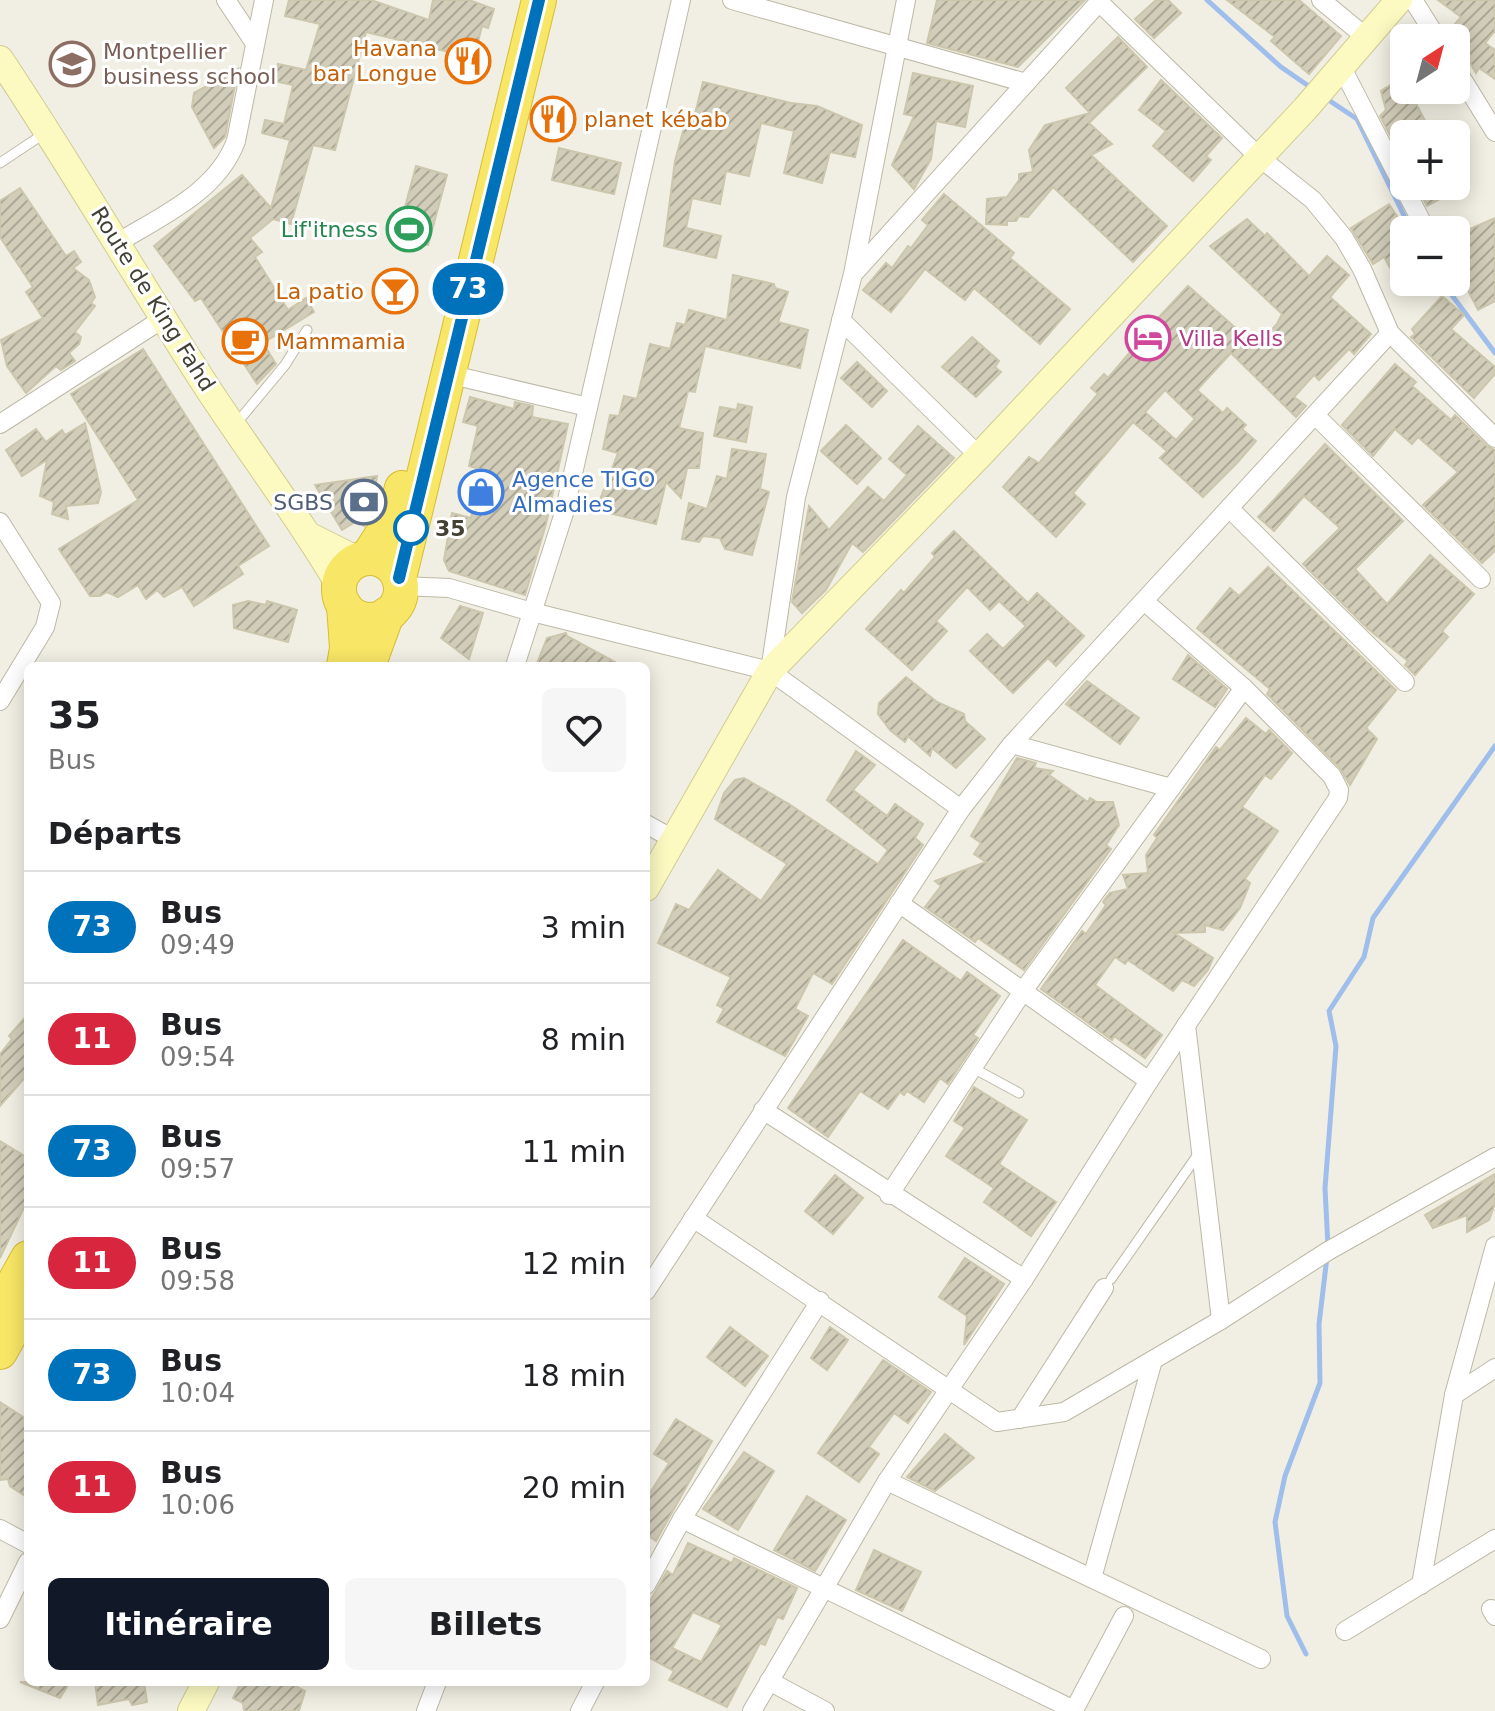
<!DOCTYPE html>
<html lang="fr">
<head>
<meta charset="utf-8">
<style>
	body { margin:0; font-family:"DejaVu Sans",sans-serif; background:#f6f6f6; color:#202124; height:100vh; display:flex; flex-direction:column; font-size:30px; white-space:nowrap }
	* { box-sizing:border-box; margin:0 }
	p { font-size:26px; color:#757577 }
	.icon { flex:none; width:44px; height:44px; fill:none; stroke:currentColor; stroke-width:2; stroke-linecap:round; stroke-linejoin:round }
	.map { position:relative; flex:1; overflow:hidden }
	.panel { position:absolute; left:24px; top:662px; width:626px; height:1024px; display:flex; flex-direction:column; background:#fff; border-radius:12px; box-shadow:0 4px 20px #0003 }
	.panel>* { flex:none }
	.badge { padding:0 16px; border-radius:26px; font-size:28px; line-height:52px }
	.needle { width:52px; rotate:36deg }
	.tools { position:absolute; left:1390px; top:24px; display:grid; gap:16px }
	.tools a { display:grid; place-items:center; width:80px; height:80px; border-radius:12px; background:#fff; box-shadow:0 4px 20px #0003; font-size:40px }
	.map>.badge { position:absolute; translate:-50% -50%; box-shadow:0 0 0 4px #fff }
	h2 { padding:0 24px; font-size:30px; line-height:72px }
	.round { display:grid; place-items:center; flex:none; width:84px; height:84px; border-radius:12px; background:#f6f6f6 }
	.overview { display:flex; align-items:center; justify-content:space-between; height:136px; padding:0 24px }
	h1 { font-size:38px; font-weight:700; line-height:60px }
	.action { display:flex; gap:16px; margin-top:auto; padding:16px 24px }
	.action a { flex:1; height:92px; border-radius:12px; background:#111827; color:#fff; font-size:32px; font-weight:700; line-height:92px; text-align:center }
	.action a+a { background:#f6f6f6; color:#202124 }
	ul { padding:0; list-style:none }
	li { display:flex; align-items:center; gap:24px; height:112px; padding:0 24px; border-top:2px solid #e0e0e0 }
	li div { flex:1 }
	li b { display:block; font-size:30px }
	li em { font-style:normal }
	li .badge { min-width:88px; font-weight:700; text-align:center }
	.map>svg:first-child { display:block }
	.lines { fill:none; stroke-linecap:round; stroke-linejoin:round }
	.stream { stroke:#a0beec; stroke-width:5 }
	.building { fill:url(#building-hatch); stroke:#ccc6ac; stroke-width:2; fill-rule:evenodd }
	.lane-casing { stroke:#bcb9a6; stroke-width:11 }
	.street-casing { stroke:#bcb9a6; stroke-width:20 }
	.secondary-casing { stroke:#d0cc94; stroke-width:28 }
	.highway-casing { stroke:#d6bd37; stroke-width:36 }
	.lane { stroke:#fff; stroke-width:9 }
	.street { stroke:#fff; stroke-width:18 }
	.secondary { stroke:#fcfac1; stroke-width:26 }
	.highway { stroke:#f8e666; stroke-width:34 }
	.line-casing { stroke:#fff; stroke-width:18 }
	.line { stroke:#0072bc; stroke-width:12 }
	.stop-dot { fill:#fff; stroke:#0072bc; stroke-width:4 }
	.labels { text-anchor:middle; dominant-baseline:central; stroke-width:6; stroke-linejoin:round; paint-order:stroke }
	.food-label { font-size:22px; fill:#c56008; stroke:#fff; text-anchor:end }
	.education-label { font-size:22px; fill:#785e54; stroke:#fff; text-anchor:start }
	.leisure-label { font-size:22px; fill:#27864d; stroke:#fff; text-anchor:end }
	.street-label { font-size:22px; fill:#423f33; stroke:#fff }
	.hotel-label { font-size:22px; fill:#b23c85; stroke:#fff; text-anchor:start }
	.shop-label { font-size:22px; fill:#366cbe; stroke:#fff; text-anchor:start }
	.service-label { font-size:22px; fill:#4e5e75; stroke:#fff; text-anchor:end }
	.stop-label { font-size:22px; font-weight:bold; fill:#423f33; stroke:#fff; text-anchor:start }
</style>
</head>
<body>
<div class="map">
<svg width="1495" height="1711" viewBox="0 0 1495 1711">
	<defs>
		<pattern id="building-hatch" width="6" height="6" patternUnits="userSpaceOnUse" patternTransform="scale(2)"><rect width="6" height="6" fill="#d2cdb9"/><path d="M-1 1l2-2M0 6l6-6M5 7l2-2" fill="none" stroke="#aca897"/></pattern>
	</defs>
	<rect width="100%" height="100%" fill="#f1efe3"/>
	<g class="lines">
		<g class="stream">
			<polyline points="1207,0 1281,67 1313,89"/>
			<polyline points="1324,97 1357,119 1411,230"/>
			<polyline points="1442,282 1495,353"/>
			<polyline points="1328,1247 1325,1188 1336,1046 1329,1011 1364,957 1373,918 1495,746"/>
			<polyline points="1306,1654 1287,1616 1275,1522 1285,1476 1320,1383 1319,1324 1327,1257"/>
		</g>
	</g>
	<g class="building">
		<polygon points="289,0 371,0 429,20 433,0 469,0 494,9 488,28 482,26 474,58 366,32 335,150 313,145 291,224 273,219 250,238 262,252 255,257 288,310 306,298 314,312 263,343 276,364 257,384 201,298 195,301 154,246 242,175 271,208 290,140 262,133 265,120 284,124 293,85 274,81 278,64 306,70 320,24 285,16"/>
		<polygon points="937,0 1085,0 1018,67 927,43"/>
		<polygon points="1156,0 1168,0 1181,13 1154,38 1135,19"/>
		<polygon points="1227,0 1299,0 1341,36 1309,74 1271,41 1275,37"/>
		<polygon points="1438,0 1495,0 1495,31 1485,43 1495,50 1495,79 1479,68 1476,73 1458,43 1462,33 1453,26 1461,17"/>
		<polygon points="1118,37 1147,67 1089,123 1112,144 1091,155 1167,226 1133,262 1053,187 1028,217 1019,216 1016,221 1007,221 1007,225 986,224 987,199 1007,197 1019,180 1019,174 1033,172 1029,150 1045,125 1090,113 1066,88"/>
		<polygon points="238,69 225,137 214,148 192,107 194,93"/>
		<polygon points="913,73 973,86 965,127 936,121 931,159 914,189 892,165 914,116 904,114"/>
		<polygon points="1161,80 1222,138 1206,156 1211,160 1193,181 1153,146 1166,131 1139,110"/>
		<polygon points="703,82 791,103 817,106 862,125 855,157 830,152 822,183 784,173 794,131 761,123 749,176 726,171 720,204 692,198 686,228 721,236 716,258 664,246 675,161 687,117 694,118"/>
		<polygon points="1404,83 1404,90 1409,90 1432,134 1404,134 1404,162 1380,116 1386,110 1381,91 1392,84"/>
		<polygon points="559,148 621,163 614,194 552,180"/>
		<polygon points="416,166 447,175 428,245 397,237"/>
		<polygon points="1417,186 1464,186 1427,206"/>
		<polygon points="20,188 66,256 74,251 81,262 73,268 89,280 95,297 91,303 95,306 75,332 81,337 79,344 69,353 75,361 61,370 56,366 26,393 7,366 1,340 43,318 26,292 33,287 0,237 0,201"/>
		<polygon points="944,194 1014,253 1010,258 1070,309 1040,344 974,288 965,300 925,269 891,312 863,290 886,263 892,268 908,246 911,248 928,225 922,220"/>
		<polygon points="1389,204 1404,227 1404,292 1384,257 1373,264 1351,228"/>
		<polygon points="1495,218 1495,301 1478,310 1456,267 1456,235"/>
		<path d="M1247 219 1265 236 1267 233 1309 276 1327 256 1349 275 1330 297 1371 334 1354 354 1349 349 1319 380 1314 375 1294 397 1306 406 1296 417 1231 353 1197 390 1223 413 1227 408 1246 425 1242 429 1256 441 1237 463 1203 497 1160 458 1167 451 1133 422 1073 493 1085 504 1056 537 1003 487 1029 457 1039 463 1098 394 1091 388 1104 374 1108 378 1131 351 1129 349 1188 286 1256 346 1277 324 1282 314 1210 246ZM1165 390 1195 419 1176 440 1145 412Z"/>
		<polygon points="733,275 774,284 775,288 788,292 778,322 808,330 800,368 705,346 695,392 688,391 679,428 703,433 699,468 687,468 681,498 666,482 656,524 596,510 618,453 603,449 610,415 619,416 624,396 637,399 650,344 670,349 677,323 685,325 689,310 727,320"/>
		<polygon points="1442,296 1464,315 1451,329 1495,367 1495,374 1474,398 1411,337 1415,334 1412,329"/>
		<polygon points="972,337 999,361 995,367 1001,372 976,397 942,367"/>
		<polygon points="143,349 269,546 238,566 243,574 194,606 182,587 164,597 157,590 146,599 138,585 118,597 107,592 100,596 90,596 59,549 138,500 71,394"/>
		<polygon points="857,362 887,391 872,407 841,378"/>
		<polygon points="1395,364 1416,382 1412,386 1451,420 1455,415 1487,446 1495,450 1495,551 1482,563 1423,505 1458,472 1418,437 1412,444 1395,429 1373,456 1342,425"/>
		<polygon points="470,397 514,409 515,402 533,406 532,417 568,424 546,524 525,595 449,571 444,560 452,513 471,518 480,469 469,466 478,426 463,422"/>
		<polygon points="738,404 752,407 746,442 714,436 720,407 737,410"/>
		<polygon points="85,423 101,492 98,503 66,506 68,519 52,514 54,502 40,496 47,460 22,476 6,450 36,429 46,442 62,430 65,435"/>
		<polygon points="846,425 881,458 857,484 821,451"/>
		<polygon points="918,426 954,458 863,552 852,543 826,590 802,613 792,602 809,506 829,530 868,487 884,501 907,475 889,459"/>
		<polygon points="1325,444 1403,521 1355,569 1387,604 1430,555 1474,594 1442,631 1448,637 1415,675 1405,665 1408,661 1367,628 1303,564 1340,528 1304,496 1274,531 1258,517"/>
		<polygon points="732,449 766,454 760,489 769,492 752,555 725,549 720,538 703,536 699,542 682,539 689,503 707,509 717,476 727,479"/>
		<polygon points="377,476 371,515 364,526 357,521 342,530 315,485"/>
		<polygon points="954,531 1028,603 1037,593 1084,636 1056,666 1048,658 1013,693 970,651 987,634 1003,649 1026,626 999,601 990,610 967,587 936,621 947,631 912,670 866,629 901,590 904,593 935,557 932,553"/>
		<polygon points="1268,567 1396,690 1366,728 1377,739 1350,785 1340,768 1267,694 1270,689 1197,628 1230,588 1239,596"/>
		<polygon points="248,601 266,605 267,601 297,610 288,642 234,628 233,605"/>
		<polygon points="460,606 483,613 469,659 441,638"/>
		<polygon points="566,633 567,636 622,666 536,666 547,638"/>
		<polygon points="1188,655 1227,689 1215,707 1173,679"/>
		<polygon points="906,677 937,702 964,714 965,721 985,739 956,768 932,748 930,756 908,736 905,742 890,730 878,714 879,703"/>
		<polygon points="1087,681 1139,718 1120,744 1066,704"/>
		<polygon points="1246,718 1266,734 1269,730 1292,753 1271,779 1265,775 1242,807 1278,831 1245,879 1250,883 1240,908 1223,930 1205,925 1205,932 1174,933 1213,958 1208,970 1194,986 1182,980 1173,991 1128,960 1125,964 1115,957 1095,985 1162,1035 1145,1058 1114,1036 1112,1040 1041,989 1082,931 1086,934 1106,905 1103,902 1110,893 1128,889 1123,875 1148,873 1146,855 1157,838 1154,835 1216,747 1220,750"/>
		<polygon points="856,751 875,765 853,790 887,816 895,804 923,824 915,838 923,845 832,984 813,973 795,1009 808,1016 785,1056 717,1022 724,1009 717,1005 731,977 658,943 676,904 689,910 718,870 761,901 787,864 715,819 724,793 735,780 744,778 789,804 878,864 888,850 827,800"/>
		<polygon points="1017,758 1036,763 1034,768 1053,771 1049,775 1088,802 1090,798 1097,802 1113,802 1119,825 1106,845 1111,849 1024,970 978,938 975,942 925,907 941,886 935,881 986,862 974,854 981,843 971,836"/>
		<polygon points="903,940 961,981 967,972 1000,996 973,1035 978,1038 948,1084 940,1078 924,1102 907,1091 904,1095 900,1092 888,1109 860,1091 828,1137 788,1108"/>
		<polygon points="28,1014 28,1074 0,1106 0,1054 12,1039 9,1036"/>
		<polygon points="974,1087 1027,1120 999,1164 1056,1202 1031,1236 984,1202 994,1188 946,1156 965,1128 954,1121"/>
		<polygon points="0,1141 28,1158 28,1199 0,1258"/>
		<polygon points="1495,1174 1495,1204 1489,1220 1467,1232 1467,1215 1433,1228 1425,1215"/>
		<polygon points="835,1175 863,1198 833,1234 805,1211"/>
		<polygon points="965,1258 1004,1284 964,1345 967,1316 939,1297"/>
		<polygon points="730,1327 768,1356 745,1386 707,1357"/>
		<polygon points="830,1327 848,1340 827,1370 811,1358"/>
		<polygon points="883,1360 931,1392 908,1423 894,1413 869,1447 879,1454 859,1482 818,1453"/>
		<polygon points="0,1402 28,1420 28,1498 10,1486 8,1479 0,1480"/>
		<polygon points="676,1419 712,1441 656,1541 646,1534 646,1499 669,1463 654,1454"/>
		<polygon points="945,1434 974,1458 935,1491 907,1477"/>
		<polygon points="744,1452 774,1471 738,1530 703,1509"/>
		<polygon points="807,1496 846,1520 815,1571 774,1550"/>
		<path d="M688 1543 732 1563 734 1558 797 1588 783 1619 777 1617 765 1645 760 1643 727 1707 669 1680 674 1671 646 1656V1608L667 1571 673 1575ZM693 1612 722 1625 701 1662 672 1648Z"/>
		<polygon points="874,1550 921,1572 902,1611 856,1590"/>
		<polygon points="20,1682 70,1682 60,1698"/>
		<polygon points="95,1682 144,1682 147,1702 132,1705 129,1699 98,1705"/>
		<polygon points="241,1682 288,1682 305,1691 299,1711 244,1711 243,1703 233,1698"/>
	</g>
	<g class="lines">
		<g class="lane-casing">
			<g id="lane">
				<polyline points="0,163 45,133"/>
				<polyline points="235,425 285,365 307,330"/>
				<polyline points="973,1068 1019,1093"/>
				<polyline points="1111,1279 1199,1153"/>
			</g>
		</g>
		<g class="street-casing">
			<g id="street">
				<polyline points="226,0 254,42"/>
				<polyline points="732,0 1026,83"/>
				<polyline points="1321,0 1367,38"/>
				<polyline points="1413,0 1437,38"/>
				<polyline points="1100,3 1259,157 1313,200 1344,238 1362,269 1390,333 1495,438"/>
				<polyline points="1342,68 1426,230"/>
				<polyline points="1456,69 1495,132"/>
				<path d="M119 242C163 215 217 192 236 141L264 0"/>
				<polyline points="855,272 1101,0"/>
				<polyline points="841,320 979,456"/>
				<polyline points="448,374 588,407"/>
				<polyline points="1316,416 1481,579"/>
				<polyline points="0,424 164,318"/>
				<polyline points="1229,508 1405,682"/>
				<polyline points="0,522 51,603 45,627 0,701"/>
				<polyline points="401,586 449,588 532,612 770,671 961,809"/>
				<polyline points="515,666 564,513 681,0"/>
				<polyline points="770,671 796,497 853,274 906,0"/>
				<polyline points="1012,744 1171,788"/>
				<polyline points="646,824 673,839"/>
				<polyline points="899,903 1149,1081"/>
				<polyline points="1186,1025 1221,1320"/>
				<polyline points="763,1110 1024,1279"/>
				<polyline points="889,1195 1023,991 1244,688"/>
				<polyline points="693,1218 997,1422 1064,1412 1221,1320 1328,1251 1495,1157"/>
				<polyline points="646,1291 961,809 1012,744 1390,333"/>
				<polyline points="1454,1395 1495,1368"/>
				<polyline points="1020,1419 1104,1288"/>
				<polyline points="887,1481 1261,1659"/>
				<polyline points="682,1519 1074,1710 1124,1616"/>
				<polyline points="0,1529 28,1544"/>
				<polyline points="1092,1578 1153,1360"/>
				<polyline points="646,1585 682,1519 820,1301"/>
				<polyline points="1421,1585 1454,1395 1495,1246"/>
				<polyline points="1491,1609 1495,1616"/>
				<polyline points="0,1619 28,1562"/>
				<polyline points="1345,1631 1495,1539"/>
				<polyline points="769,1681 825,1711"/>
				<polyline points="426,1711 437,1682"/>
				<polyline points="580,1711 595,1682"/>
				<polyline points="752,1711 887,1481 1024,1279 1149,1081 1338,798 1339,790 1332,776 1244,688 1144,601"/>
			</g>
		</g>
		<g class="secondary-casing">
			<g id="secondary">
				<path d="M0 59C70 164 133 272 201 378 246 448 297 513 339 585"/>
				<polyline points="310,536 358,560"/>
				<polyline points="646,888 770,671 979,456 1305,109 1399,0"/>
				<polyline points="191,1711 206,1682"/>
			</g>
		</g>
		<g class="highway-casing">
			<g id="highway">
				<polyline points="367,558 394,516 402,488"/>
				<circle cx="370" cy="589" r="31"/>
				<polyline points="399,578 539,0"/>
				<polyline points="344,605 347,648 344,666"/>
				<polyline points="368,666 387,614"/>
				<polyline points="0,1308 28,1258"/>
				<polyline points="0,1352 28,1302"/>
			</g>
		</g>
		<use href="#lane" class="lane"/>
		<use href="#street" class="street"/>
		<use href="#secondary" class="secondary"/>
		<use href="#highway" class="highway"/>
	</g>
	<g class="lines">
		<g class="line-casing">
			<polyline id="line" points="399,578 539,0"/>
		</g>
		<use href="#line" class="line"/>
	</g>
	<defs>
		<g id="restaurant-ring" transform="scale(2.3)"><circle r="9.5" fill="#fff" stroke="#e8710a" stroke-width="1.5"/><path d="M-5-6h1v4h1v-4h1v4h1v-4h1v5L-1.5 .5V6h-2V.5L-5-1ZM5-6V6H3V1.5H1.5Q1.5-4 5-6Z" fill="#e8710a"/></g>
		<g id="school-ring" transform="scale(2.3)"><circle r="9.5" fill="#fff" stroke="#8d6e63" stroke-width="1.5"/><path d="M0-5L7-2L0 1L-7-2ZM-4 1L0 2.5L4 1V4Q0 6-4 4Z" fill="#8d6e63"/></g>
		<g id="stadium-ring" transform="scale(2.3)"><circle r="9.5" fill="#fff" stroke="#2e9e5b" stroke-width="1.5"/><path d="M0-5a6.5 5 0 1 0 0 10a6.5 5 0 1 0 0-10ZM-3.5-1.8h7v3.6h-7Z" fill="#2e9e5b"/></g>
		<g id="bar-ring" transform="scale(2.3)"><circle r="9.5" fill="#fff" stroke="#e8710a" stroke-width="1.5"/><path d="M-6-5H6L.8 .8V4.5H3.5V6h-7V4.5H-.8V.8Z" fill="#e8710a"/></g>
		<g id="hotel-ring" transform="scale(2.3)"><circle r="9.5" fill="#fff" stroke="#d1479c" stroke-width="1.5"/><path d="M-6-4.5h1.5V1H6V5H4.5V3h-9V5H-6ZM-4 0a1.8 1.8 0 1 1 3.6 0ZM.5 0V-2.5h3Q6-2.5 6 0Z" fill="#d1479c"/></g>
		<g id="cafe-ring" transform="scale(2.3)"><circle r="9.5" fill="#fff" stroke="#e8710a" stroke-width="1.5"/><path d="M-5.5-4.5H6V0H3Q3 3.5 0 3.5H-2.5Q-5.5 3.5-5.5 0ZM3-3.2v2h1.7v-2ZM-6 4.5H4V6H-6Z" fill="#e8710a"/></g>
		<g id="shop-ring" transform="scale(2.3)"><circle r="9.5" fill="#fff" stroke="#3f7fe0" stroke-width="1.5"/><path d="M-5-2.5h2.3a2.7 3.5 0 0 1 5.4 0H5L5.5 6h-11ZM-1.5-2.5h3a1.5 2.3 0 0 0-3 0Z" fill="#3f7fe0"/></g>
		<g id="bank-ring" transform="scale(2.3)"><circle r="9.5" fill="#fff" stroke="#5c6f8a" stroke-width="1.5"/><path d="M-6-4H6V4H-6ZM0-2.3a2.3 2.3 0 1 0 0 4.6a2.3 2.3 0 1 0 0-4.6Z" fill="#5c6f8a"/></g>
	</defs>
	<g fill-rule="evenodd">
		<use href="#restaurant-ring" x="468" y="61"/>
		<use href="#school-ring" x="72" y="64"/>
		<use href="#restaurant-ring" x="553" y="119"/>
		<use href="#stadium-ring" x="409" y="229"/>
		<use href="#bar-ring" x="395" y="291"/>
		<use href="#hotel-ring" x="1148" y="338"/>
		<use href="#cafe-ring" x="245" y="341"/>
		<use href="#shop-ring" x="481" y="492"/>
		<use href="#bank-ring" x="364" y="502"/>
	</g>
	<circle class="stop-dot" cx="411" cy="528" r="16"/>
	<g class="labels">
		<g class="food-label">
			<text x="437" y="48">Havana<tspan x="437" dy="25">bar Longue</tspan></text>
			<text x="584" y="119" text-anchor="start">planet kébab</text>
			<text x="364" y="291">La patio</text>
			<text x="276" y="341" text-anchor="start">Mammamia</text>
		</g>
		<g class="education-label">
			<text x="103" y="51">Montpellier<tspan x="103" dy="25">business school</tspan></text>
		</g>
		<g class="leisure-label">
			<text x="378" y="229">Lif'itness</text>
		</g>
		<g class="street-label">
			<text transform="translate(153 299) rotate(58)">Route de King Fahd</text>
		</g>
		<g class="hotel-label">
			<text x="1179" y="338">Villa Kells</text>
		</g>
		<g class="shop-label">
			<text x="512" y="479">Agence TIGO<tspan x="512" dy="25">Almadies</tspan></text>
		</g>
		<g class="service-label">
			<text x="333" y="502">SGBS</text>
		</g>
		<g class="stop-label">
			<text x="435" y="528">35</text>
		</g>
	</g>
</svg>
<div class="tools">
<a><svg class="needle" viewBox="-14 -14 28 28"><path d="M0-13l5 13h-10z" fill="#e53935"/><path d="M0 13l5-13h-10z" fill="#757577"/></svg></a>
<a>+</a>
<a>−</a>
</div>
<b class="badge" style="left:468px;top:289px;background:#0072bc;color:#fff">73</b>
<section class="panel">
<div class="overview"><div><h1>35</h1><p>Bus</p></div><a class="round"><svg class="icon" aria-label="heart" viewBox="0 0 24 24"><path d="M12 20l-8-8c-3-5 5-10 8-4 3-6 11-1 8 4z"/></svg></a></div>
<h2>Départs</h2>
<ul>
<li><span class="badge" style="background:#0072bc;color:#fff">73</span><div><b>Bus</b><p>09:49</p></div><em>3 min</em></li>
<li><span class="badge" style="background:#d7263d;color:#fff">11</span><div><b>Bus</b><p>09:54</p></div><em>8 min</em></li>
<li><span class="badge" style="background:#0072bc;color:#fff">73</span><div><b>Bus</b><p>09:57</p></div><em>11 min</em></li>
<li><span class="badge" style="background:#d7263d;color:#fff">11</span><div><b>Bus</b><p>09:58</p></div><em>12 min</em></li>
<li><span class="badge" style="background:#0072bc;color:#fff">73</span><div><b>Bus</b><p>10:04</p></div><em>18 min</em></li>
<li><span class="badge" style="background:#d7263d;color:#fff">11</span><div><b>Bus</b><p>10:06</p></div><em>20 min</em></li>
</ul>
<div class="action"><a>Itinéraire</a><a>Billets</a></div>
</section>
</div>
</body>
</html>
